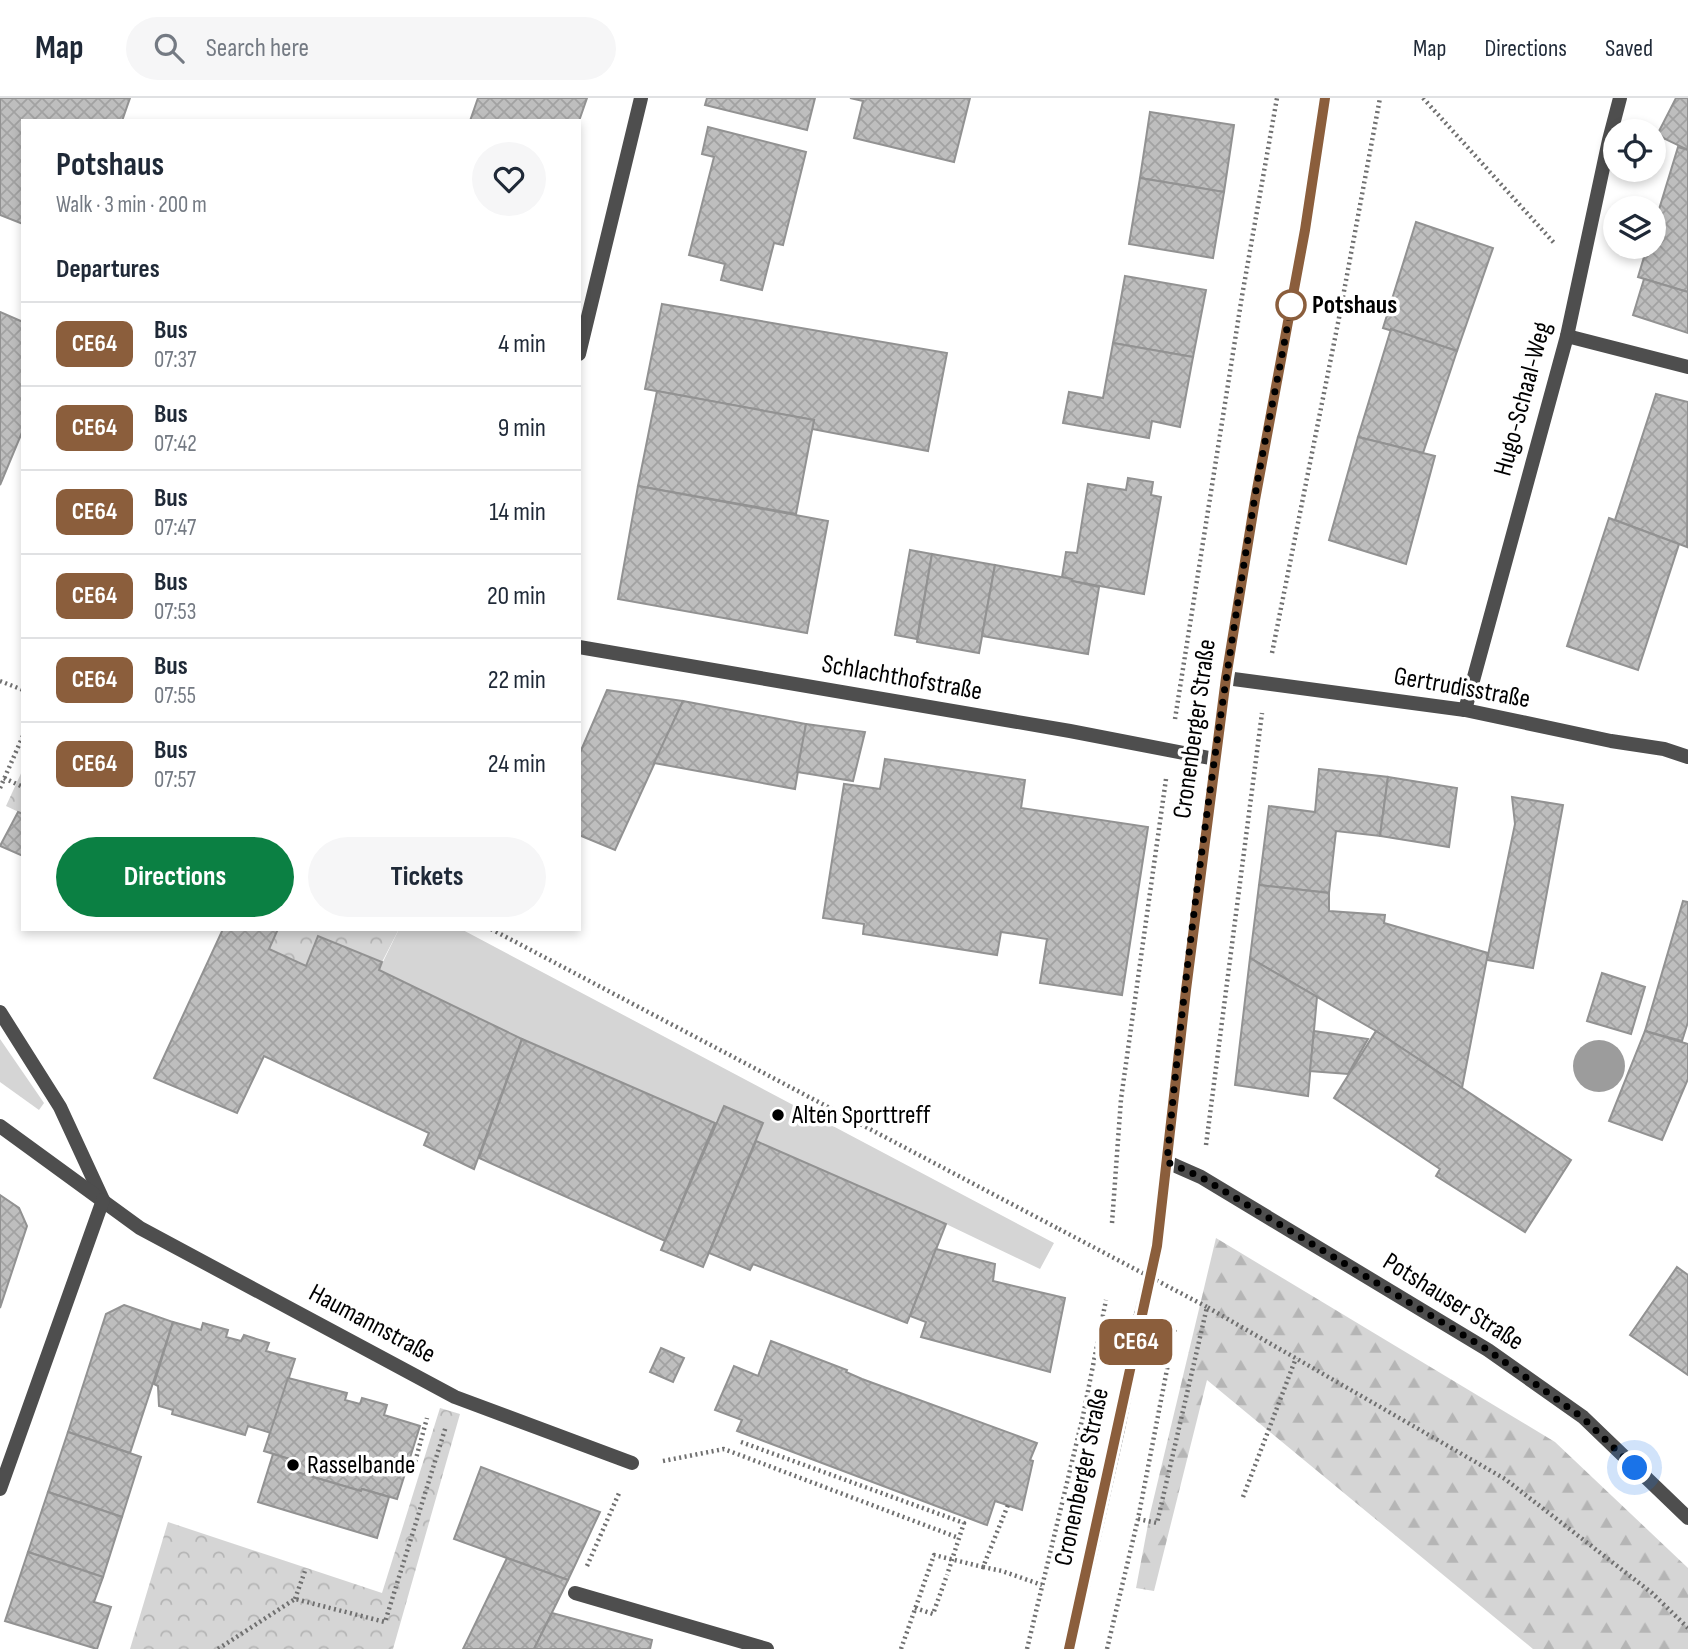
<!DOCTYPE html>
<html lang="en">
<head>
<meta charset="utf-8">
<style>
	body { margin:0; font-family:"Sofia Sans Condensed",sans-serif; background:#f6f6f7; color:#1f2937; height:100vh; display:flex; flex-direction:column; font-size:26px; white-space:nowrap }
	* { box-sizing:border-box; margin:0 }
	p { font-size:23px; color:#747a83 }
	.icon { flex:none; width:38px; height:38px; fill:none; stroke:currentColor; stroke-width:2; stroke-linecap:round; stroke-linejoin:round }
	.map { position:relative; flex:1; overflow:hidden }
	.details { position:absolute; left:21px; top:21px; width:560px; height:812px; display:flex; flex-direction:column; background:#fff; border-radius:0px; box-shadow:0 4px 10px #0003 }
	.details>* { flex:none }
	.badge { padding:0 14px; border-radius:10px; font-size:24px; line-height:46px }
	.fabs { position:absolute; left:1603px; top:21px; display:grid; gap:14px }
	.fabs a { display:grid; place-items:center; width:63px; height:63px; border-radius:50%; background:#fff; box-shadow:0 4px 10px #0003; font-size:35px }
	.you { position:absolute; width:35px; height:35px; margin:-18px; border:5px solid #fff; border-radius:50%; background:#1a73e8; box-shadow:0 0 0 10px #1a73e833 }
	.map>.badge { position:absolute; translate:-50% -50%; box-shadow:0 0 0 4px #fff }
	h2 { padding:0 35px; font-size:26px; line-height:63px }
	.round { display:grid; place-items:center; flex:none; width:74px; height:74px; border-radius:37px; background:#f6f6f7 }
	.head { display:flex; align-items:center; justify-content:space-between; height:119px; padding:0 35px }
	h1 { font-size:33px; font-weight:700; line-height:52px }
	.primary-button { display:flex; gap:14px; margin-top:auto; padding:14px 35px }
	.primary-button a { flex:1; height:80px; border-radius:42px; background:#0b8043; color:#fff; font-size:28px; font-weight:700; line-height:80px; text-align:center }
	.primary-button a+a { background:#f6f6f7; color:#1f2937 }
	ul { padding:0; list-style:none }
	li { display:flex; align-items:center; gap:21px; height:84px; padding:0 35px; border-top:2px solid #e0e1e3 }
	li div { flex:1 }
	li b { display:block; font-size:26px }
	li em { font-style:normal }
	li .badge { min-width:77px; font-weight:700; text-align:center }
	header { display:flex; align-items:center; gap:42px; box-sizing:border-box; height:98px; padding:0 35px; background:#fff; border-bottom:2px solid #e0e1e3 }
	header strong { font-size:33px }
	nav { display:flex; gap:38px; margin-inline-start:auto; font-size:24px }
	.search { width:490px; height:63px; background:#f6f6f7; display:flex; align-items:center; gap:18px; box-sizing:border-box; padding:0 24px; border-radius:38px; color:#747a83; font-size:26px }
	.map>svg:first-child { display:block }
	.grass { fill:#d5d5d5 }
	.forest { fill:url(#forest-firs) }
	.park { fill:url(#park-crowns) }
	.water { fill:#9c9c9c }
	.building { fill:url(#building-cross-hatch); stroke:#929292; stroke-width:2 }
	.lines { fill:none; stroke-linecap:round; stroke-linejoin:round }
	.secondary-tunnel { stroke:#d9d9d9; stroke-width:14; stroke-dasharray:14 7; stroke-linecap:butt }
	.path { stroke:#707070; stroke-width:4.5; stroke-dasharray:2 3.5; stroke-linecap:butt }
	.lane { stroke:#4e4e4e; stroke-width:14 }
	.street { stroke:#4e4e4e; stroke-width:14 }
	.secondary { stroke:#1b1b1b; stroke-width:14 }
	.path-bridge { stroke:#707070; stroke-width:4.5; stroke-dasharray:2 3.5; stroke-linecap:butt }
	.line-casing { stroke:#fff; stroke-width:16 }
	.line { stroke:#8b5e3c; stroke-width:10 }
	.walk { stroke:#000; stroke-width:7; stroke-dasharray:0 12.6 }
	.stop-dot { fill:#fff; stroke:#8b5e3c; stroke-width:3.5 }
	.poi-dot { fill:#000; stroke:#fff; stroke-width:2.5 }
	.labels { text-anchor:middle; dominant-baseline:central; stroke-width:7; stroke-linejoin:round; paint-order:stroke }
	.stop-label { font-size:26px; font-weight:bold; fill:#000; stroke:#fff; text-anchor:start }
	.street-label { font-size:26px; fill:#000; stroke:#fff }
	.poi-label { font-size:26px; fill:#000; stroke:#fff; text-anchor:start }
</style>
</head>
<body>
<header>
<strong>Map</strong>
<div class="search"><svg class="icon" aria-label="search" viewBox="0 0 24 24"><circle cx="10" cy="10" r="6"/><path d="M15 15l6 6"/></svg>Search here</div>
<nav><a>Map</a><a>Directions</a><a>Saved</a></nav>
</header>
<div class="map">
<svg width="1688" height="1551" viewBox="0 0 1688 1551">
	<defs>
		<pattern id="forest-firs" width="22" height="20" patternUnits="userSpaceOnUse" patternTransform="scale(1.75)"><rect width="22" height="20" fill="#d5d5d5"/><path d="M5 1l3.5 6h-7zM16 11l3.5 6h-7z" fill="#b5b5b5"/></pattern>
		<pattern id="park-crowns" width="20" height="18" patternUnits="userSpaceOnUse" patternTransform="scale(1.75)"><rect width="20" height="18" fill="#d5d5d5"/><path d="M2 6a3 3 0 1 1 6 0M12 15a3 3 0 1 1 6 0" fill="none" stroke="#b5b5b5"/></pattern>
		<pattern id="building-cross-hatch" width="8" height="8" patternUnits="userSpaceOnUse" patternTransform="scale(1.75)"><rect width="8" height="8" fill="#bebebe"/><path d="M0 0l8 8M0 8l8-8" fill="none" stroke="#a2a2a2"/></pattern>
	</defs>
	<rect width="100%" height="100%" fill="#fff"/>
	<g class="grass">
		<polygon points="399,831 461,831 1054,1145 1040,1171 946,1126 756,1043 763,1026 724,1009 715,1025 522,941 379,872"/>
		<polygon points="0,941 44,1005 39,1012 0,984"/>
	</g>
	<polygon class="forest" points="1216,1140 1555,1344 1688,1470 1688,1551 1533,1551 1207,1282 1154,1493 1136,1490 1150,1416"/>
	<g class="park">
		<polygon points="23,671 23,716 6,708"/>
		<polygon points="278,831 399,831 382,864 319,838 306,868 269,851"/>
		<polygon points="440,1310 460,1316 393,1551 130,1551 168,1424 382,1495"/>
	</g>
	<circle class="water" cx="1599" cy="968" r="26"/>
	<g class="building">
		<polygon points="0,0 130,0 122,23 23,23 23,126 0,117"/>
		<polygon points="478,0 587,0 579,23 470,23"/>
		<polygon points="707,0 815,0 807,32 705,7"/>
		<polygon points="850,0 970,0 954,64 854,40 863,3"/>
		<polygon points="1676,0 1688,0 1688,52 1657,37"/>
		<polygon points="1150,14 1234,27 1224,94 1140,80"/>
		<polygon points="708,29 806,54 783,147 774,145 762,192 721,182 725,166 689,157 714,59 702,56"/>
		<polygon points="1678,49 1688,52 1688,194 1638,179 1647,149 1654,149 1654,128"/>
		<polygon points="1140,80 1224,94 1213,160 1129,146"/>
		<polygon points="1416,124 1493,150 1457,253 1383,230"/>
		<polygon points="1125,178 1206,192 1193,259 1113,245"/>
		<polygon points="1644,181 1688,194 1688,235 1633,217"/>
		<polygon points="662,206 947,255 928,353 812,331 814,322 645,291"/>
		<polygon points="0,214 23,224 23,332 0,387"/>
		<polygon points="1391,231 1457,253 1423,355 1358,339"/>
		<polygon points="1113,245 1193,259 1180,329 1152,323 1149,340 1063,325 1069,294 1103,300"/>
		<polygon points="657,293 814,322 796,416 638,388"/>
		<polygon points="1656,296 1688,304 1687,449 1615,422"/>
		<polygon points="1358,339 1435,358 1406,466 1329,442"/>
		<polygon points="1128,380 1153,384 1151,397 1161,399 1144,496 1072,483 1072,481 1062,479 1066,454 1077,455 1088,386 1126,392"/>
		<polygon points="638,388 828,423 807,535 618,501"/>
		<polygon points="1609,420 1679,446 1638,572 1567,548"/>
		<polygon points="910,452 932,456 917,541 895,537"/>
		<polygon points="932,456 995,467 979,555 917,544"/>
		<polygon points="995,467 1072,481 1072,483 1099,489 1088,556 982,538"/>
		<polygon points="607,592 683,603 615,752 579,737 579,657"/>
		<polygon points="683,603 806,626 795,691 654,665"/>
		<polygon points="806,626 865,634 853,683 797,674"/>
		<polygon points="885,661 1025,682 1021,710 1148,729 1122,897 1040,885 1047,841 1001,834 997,857 863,836 864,826 823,820 844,686 880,691"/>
		<polygon points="1319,671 1388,679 1380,738 1336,733 1329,795 1259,787 1269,708 1315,714"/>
		<polygon points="1388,679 1457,690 1449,749 1380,738"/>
		<polygon points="1512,699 1563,707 1533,870 1487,862 1515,726"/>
		<polygon points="18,714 23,716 23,758 0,748"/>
		<polygon points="1259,787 1329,795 1329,813 1385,817 1384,825 1488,855 1462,990 1376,933 1250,860"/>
		<polygon points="1683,803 1688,804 1688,924 1682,943 1645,933"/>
		<polygon points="223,831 278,831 269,851 306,868 318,838 382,864 379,872 522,941 474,1071 424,1047 429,1035 264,958 237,1015 154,980"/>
		<polygon points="1250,860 1317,899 1308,998 1235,987"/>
		<polygon points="1602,875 1645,889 1631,936 1587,923"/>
		<polygon points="1314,933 1368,941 1348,976 1310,973"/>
		<polygon points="1376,933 1571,1062 1525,1134 1436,1078 1440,1071 1334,1000"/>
		<polygon points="1645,933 1688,946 1688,981 1662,1042 1609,1023"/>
		<polygon points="522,941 715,1025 665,1143 479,1060"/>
		<polygon points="724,1008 763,1025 703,1169 661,1152"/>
		<polygon points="756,1043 946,1126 907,1225 753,1166 750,1172 709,1155"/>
		<polygon points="0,1097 19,1110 27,1128 0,1210"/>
		<polygon points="936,1151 995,1166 993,1183 1065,1200 1050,1274 921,1239 926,1224 910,1218"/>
		<polygon points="1677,1169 1688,1177 1688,1277 1630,1237"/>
		<polygon points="124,1207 173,1224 130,1355 68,1334 105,1219 106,1216"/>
		<polygon points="173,1224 201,1232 203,1225 228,1232 226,1239 241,1243 244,1237 269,1245 266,1253 295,1261 271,1335 248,1328 245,1337 172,1316 173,1312 159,1308 158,1288 154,1286"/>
		<polygon points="771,1243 847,1272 846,1274 862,1281 1037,1345 1030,1362 1033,1363 1022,1412 995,1403 987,1427 984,1426 737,1333 742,1322 715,1312 734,1268 758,1278"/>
		<polygon points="661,1250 684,1260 673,1284 650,1274"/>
		<polygon points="288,1280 347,1295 345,1302 360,1306 362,1300 387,1307 384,1317 420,1328 397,1401 362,1391 361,1393 296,1374 299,1364 264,1353"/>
		<polygon points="68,1334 141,1359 122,1419 48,1394"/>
		<polygon points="273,1356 299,1364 296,1374 361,1393 362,1391 389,1399 377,1440 258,1404"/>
		<polygon points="481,1369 600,1414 568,1482 454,1441"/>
		<polygon points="48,1394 122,1419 103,1479 28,1454"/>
		<polygon points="28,1454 103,1479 94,1504 111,1509 97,1551 5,1523"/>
		<polygon points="507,1460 568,1482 534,1551 463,1551"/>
		<polygon points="552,1515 652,1542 650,1551 534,1551"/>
	</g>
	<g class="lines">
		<polyline class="secondary-tunnel" points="1141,1216 1157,1148"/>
		<g class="path">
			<polyline points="1423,0 1555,146"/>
			<polyline points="1272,555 1339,220 1380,0"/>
			<polyline points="0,583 23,592"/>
			<polyline points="1175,621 1242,198 1277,0"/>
			<polyline points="4,680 23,689"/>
			<polyline points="0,690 23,638"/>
			<polyline points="491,831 1059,1131"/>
			<polyline points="1206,1047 1262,615"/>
			<polyline points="1112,1125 1121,1001 1166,681"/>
			<polyline points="663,1363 724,1351 959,1440"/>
			<polyline points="408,1366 414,1368 427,1320"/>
			<polyline points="1243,1399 1296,1260"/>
			<polyline points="1138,1421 1157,1425 1207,1209 1505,1381 1652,1495 1688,1530"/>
			<polyline points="587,1468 620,1393"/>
			<polyline points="983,1469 1002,1473 1042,1487"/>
			<polyline points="295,1501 306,1470"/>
			<polyline points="915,1510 933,1516 947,1477"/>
			<polyline points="218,1551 295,1501 385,1524 446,1328"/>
			<polyline points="901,1551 934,1457 983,1469 1008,1407"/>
			<polyline points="1027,1551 1083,1318 1106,1202"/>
			<polyline points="1107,1551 1138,1421 1175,1230"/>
		</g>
		<g class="lane">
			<polyline points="0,914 60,1009 103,1102"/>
			<polyline points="575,1495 767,1551"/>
		</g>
		<g class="street">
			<polyline points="1567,238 1688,269"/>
			<polyline points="579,256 641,0"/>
			<polyline points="579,549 1070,633 1215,661"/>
			<polyline points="1226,580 1465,612 1611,643 1664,651 1688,659"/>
			<polyline points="1465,612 1567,238 1609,42 1620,0"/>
			<polyline points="0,1028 140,1130 455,1299 632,1365"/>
			<polyline points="1167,1064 1201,1079 1488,1252 1583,1319 1688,1420"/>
			<polyline points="0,1391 103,1102"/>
		</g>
		<g class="secondary">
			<polyline points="1157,1148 1186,892 1226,580 1255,402 1305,133 1325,0"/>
			<polyline points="1069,1551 1118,1331 1141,1216"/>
		</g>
		<g class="path-bridge">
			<polyline points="1059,1131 1207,1209"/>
			<polyline points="741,1344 964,1425 947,1477"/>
		</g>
	</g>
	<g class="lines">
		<g class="line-casing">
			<polyline id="line" points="1069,1551 1157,1148 1186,892 1226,580 1255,402 1305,132 1325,0"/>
		</g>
		<use href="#line" class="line"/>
		<path class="walk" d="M1291 207C1280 273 1265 338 1254 404 1218 623 1187 844 1167 1064L1201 1079 1488 1252 1583 1320 1635 1370"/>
	</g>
	<circle class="stop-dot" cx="1291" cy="207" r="14"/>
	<g class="poi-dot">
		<circle cx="778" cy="1017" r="7"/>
		<circle cx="293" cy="1367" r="7"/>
	</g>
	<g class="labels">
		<g class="stop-label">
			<text x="1312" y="207">Potshaus</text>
		</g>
		<g class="street-label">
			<text transform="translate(1523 301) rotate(-75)">Hugo-Schaal-Weg</text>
			<text transform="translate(902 580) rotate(10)">Schlachthofstraße</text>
			<text transform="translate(1462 590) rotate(10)">Gertrudisstraße</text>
			<text transform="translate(1195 631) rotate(-82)">Cronenberger Straße</text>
			<text transform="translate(1453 1204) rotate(32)">Potshauser Straße</text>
			<text transform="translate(372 1226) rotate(28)">Haumannstraße</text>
			<text transform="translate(1082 1379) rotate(-78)">Cronenberger Straße</text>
		</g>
		<g class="poi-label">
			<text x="792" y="1017">Alten Sporttreff</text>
			<text x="307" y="1367">Rasselbande</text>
		</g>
	</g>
</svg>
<div class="fabs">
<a><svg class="icon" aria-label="locate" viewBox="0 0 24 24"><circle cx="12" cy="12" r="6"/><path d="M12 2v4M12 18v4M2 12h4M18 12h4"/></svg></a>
<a><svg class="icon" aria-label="layers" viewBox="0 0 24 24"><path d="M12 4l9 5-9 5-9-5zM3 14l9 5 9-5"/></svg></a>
</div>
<div class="you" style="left:1635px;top:1370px"></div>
<b class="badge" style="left:1136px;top:1244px;background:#8b5e3c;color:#fff">CE64</b>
<section class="details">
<div class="head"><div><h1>Potshaus</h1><p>Walk · 3 min · 200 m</p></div><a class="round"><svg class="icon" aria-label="heart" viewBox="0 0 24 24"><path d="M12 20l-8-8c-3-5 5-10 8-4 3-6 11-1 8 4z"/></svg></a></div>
<h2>Departures</h2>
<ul>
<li><span class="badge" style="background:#8b5e3c;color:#fff">CE64</span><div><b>Bus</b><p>07:37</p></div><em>4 min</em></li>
<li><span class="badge" style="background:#8b5e3c;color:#fff">CE64</span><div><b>Bus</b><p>07:42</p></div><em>9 min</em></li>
<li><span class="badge" style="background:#8b5e3c;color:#fff">CE64</span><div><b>Bus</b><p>07:47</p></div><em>14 min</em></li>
<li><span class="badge" style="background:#8b5e3c;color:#fff">CE64</span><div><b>Bus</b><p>07:53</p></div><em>20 min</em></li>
<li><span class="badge" style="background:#8b5e3c;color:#fff">CE64</span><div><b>Bus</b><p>07:55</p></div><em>22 min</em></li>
<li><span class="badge" style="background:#8b5e3c;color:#fff">CE64</span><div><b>Bus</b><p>07:57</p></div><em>24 min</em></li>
</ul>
<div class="primary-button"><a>Directions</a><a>Tickets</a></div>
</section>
</div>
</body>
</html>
